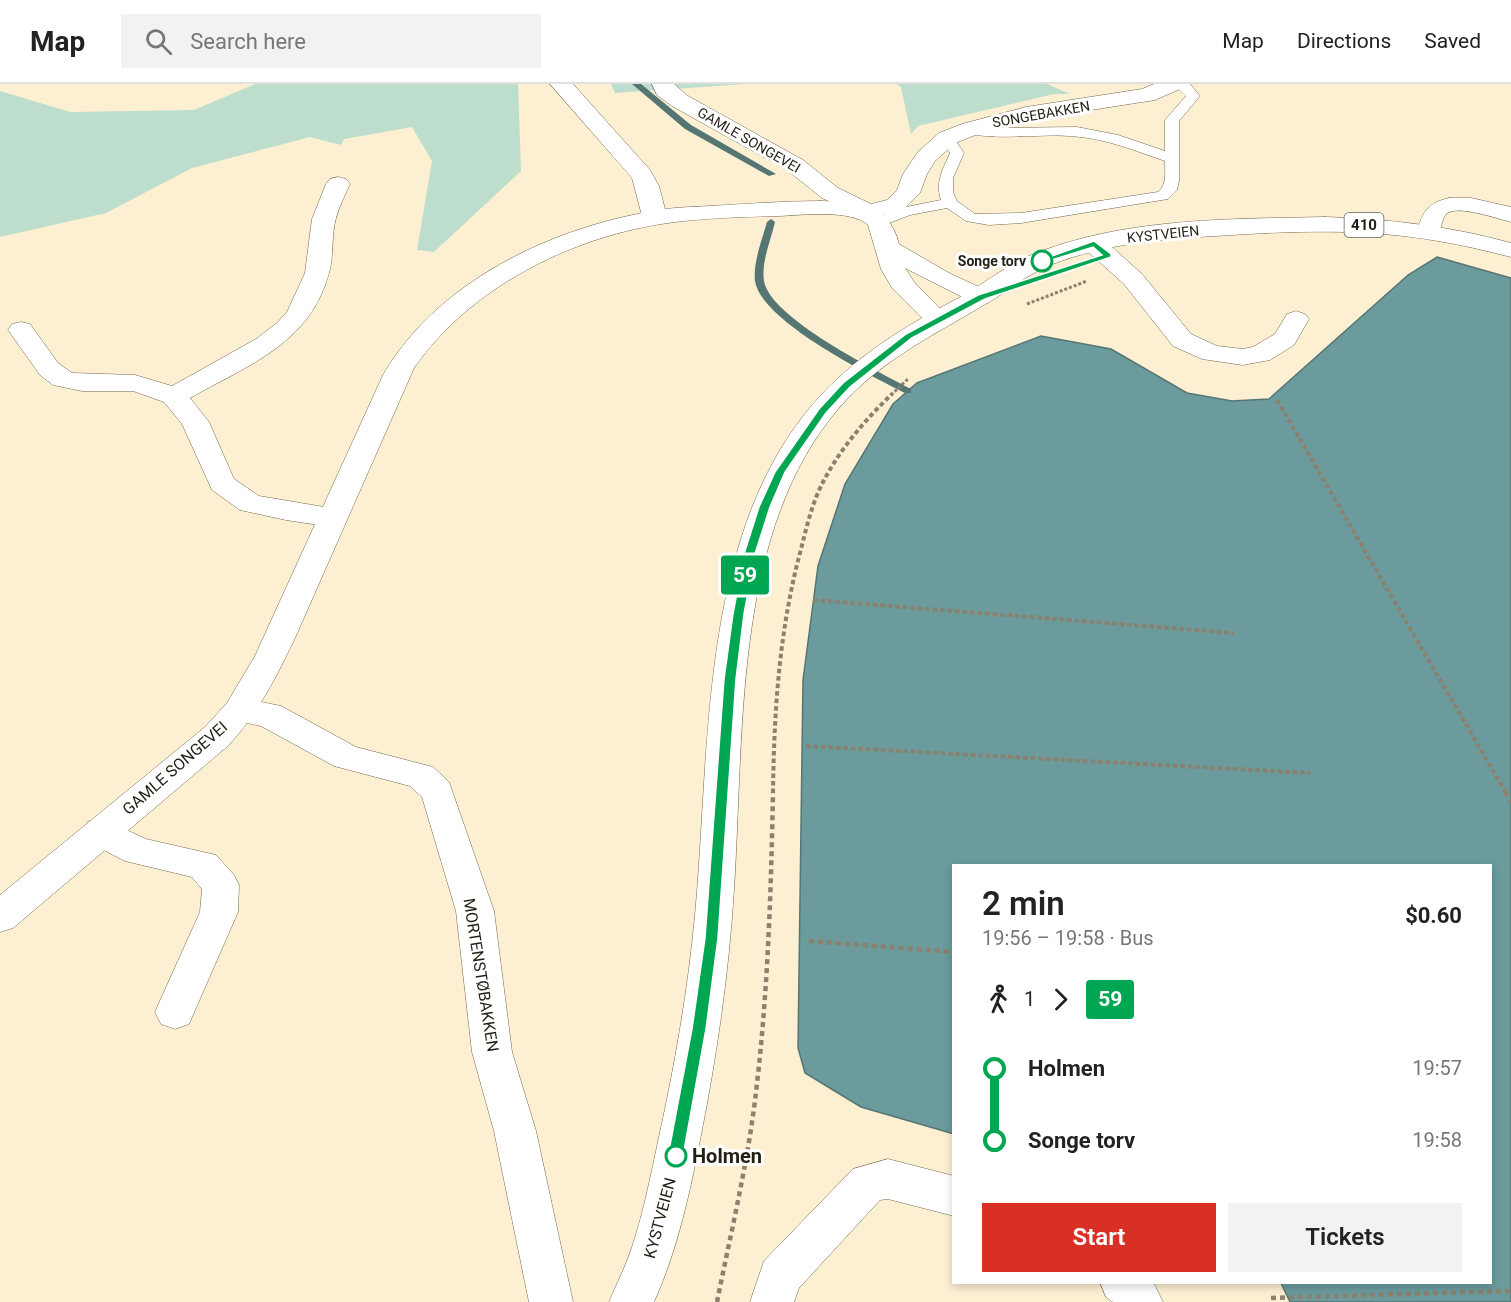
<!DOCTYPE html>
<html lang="en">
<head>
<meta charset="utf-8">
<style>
	body { margin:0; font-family:Roboto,sans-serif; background:#f2f2f2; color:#222; height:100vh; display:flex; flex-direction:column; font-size:22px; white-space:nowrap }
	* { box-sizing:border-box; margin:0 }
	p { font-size:20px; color:#767676 }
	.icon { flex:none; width:33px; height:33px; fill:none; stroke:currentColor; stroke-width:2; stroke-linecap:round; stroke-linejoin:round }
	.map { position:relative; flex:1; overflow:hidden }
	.details { position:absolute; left:952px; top:780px; width:540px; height:420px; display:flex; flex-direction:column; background:#fff; border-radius:0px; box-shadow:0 3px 9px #0003 }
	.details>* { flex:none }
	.badge { padding:0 12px; border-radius:4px; font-size:21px; line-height:39px }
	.map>.badge { position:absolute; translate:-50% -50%; box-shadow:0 0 0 3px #fff }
	.legs { display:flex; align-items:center; gap:9px; height:66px; padding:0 30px; font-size:20px }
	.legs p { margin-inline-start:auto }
	.overview { display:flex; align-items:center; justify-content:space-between; height:102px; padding:0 30px }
	h1 { font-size:33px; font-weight:600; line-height:45px }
	.primary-button { display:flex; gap:12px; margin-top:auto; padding:12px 30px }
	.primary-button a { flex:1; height:69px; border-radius:0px; background:#d93025; color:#fff; font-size:24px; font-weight:600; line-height:69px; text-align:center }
	.primary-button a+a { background:#f2f2f2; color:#222 }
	ul { padding:0 30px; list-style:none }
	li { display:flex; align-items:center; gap:21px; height:72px; font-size:22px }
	li i { display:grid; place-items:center; width:9px; height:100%; margin:0 8px; background:currentColor }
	li i::after { content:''; width:15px; height:15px; margin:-8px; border:4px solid; border-radius:50%; background:#fff }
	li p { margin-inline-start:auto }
	li:first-child i { background:linear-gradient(#0000 50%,currentColor 0) }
	li:last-child i { background:linear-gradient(currentColor 50%,#0000 0) }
	header { display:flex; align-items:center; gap:36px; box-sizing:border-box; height:84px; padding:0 30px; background:#fff; border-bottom:2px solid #e0e0e0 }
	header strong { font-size:28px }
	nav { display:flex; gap:33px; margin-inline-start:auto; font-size:21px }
	.search { width:420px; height:54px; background:#f2f2f2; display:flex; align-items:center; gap:15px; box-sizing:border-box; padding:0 21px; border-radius:0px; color:#767676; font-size:22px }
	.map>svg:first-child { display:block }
	.green { fill:#bddecc }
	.water { fill:#6b9b9d; stroke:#567674; stroke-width:1.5 }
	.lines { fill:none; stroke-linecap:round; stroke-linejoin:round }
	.stream { fill:#567674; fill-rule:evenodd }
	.lane-casing { stroke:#72664d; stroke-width:1 }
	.street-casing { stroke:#72664d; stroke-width:1 }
	.secondary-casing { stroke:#72664d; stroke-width:1 }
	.primary-casing { stroke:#72664d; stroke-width:1 }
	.path-far2 { stroke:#8a816e; stroke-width:3; stroke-dasharray:3 2; stroke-linecap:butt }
	.path-far1 { stroke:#8a816e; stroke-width:4; stroke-dasharray:4.5 3; stroke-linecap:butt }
	.path { stroke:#8a816e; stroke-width:4.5; stroke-dasharray:5 4; stroke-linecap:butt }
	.lane { fill:#fff; fill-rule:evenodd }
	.street { fill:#fff; fill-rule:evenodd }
	.secondary { fill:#fff; fill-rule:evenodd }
	.primary { fill:#fff; fill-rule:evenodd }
	.line-1 { fill:#00a651; stroke:#fff; stroke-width:1.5 }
	.stop-1-dot { fill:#fff; stroke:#00a651; stroke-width:3 }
	.labels { text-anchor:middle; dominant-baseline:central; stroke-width:6; stroke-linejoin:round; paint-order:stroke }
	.far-street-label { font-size:14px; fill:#241f15; stroke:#fff }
	.far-stop-label { font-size:14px; font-weight:bold; fill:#241f15; stroke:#fff; text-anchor:end }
	.shield { fill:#fff; stroke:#66625b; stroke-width:1.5 }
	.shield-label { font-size:15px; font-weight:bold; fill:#241f15 }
	.street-label { font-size:16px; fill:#241f15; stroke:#fff }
	.near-stop-label { font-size:20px; font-weight:bold; fill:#241f15; stroke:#fff; text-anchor:start }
</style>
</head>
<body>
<header>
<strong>Map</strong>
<div class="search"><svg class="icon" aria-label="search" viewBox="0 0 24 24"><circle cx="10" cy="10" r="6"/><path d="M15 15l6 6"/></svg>Search here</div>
<nav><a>Map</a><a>Directions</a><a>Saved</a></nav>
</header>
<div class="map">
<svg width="1511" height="1218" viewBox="0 0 1511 1218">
	<rect width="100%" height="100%" fill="#fdefd2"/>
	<g class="green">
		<polygon points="255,0 518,0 521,87 434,168 417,166 432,77 412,43 344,55 341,61 310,53 192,84 106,129 0,153 0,7 70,28 194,26"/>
		<polygon points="611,0 746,0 615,9"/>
		<polygon points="896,0 1047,0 1070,10 1054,10 918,42 911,50 901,3"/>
	</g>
	<polygon class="water" points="1437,173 1511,194 1511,1218 1290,1218 1281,1199 1491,1198 1491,782 954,782 954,1050 861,1023 805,989 798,964 803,596 818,482 845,400 893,320 917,299 1041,252 1111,265 1187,309 1232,317 1269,315 1408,191"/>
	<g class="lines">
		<g class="stream">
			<polygon points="632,0 641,0 691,41 776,90 769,92 685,45"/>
			<path d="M771 135 775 138C771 156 761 178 764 197 770 234 879 288 911 305V309H905C870 291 761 237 755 197 753 178 762 156 767 138Z"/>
		</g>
		<g class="lane-casing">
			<path id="lane" d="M1173 0H1190L1200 12 1179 37V97L1177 106 1168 115 1021 139 989 141 966 137 947 124 910 131 879 143 871 138 874 135 901 124 941 116C935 98 943 85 950 69L940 54 947 50 952 51 964 69 953 94V108L957 117 975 130 1021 129 1158 108C1167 101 1165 88 1165 77 1114 59 1090 49 1035 52 1019 52 973 56 963 45L970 41 996 44 1077 43 1118 51 1165 67V36L1186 12Z"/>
		</g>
		<g class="street-casing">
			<g id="street">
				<polygon points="550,0 573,0 650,86 659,102 667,133 663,138 655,140 647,138 641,128 632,94"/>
				<polygon points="652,0 674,0 688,12 803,76 838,104 871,120 887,116 897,106 903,90 918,68 939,49 962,40 1026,23 1142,5 1154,0 1183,0 1180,5 1155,16 1027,36 978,50 955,59 935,77 927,90 920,109 903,126 868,135 822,114 787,86 672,22 657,11"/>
				<path d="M338 93 346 95 350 100C345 111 339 123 336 134 331 152 334 172 329 189 310 260 248 281 190 314L209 338 234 395 259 412 342 426 347 433 342 440 332 443 286 436 240 426 212 406 182 340 164 318 133 307H82L53 301 40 291 8 246 12 240 21 238 30 240 58 279 72 289 135 291 172 302 256 255 277 239 287 228 305 189 312 135 326 100 330 95Z"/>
				<path d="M1449 114H1471L1511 123V138C1498 135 1457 120 1446 130 1441 136 1442 146 1438 152L1429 154 1420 152 1417 147C1423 127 1428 119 1449 114Z"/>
				<polygon points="1094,153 1103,155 1142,190 1191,250 1217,262 1243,265 1253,263 1275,250 1287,230 1296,227 1305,230 1309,235 1294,261 1270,276 1243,281 1202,275 1173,262 1124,200 1085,165 1082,160 1085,155"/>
				<polygon points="241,614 281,622 356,663 433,683 449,698 494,827 512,968 536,1047 573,1218 529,1218 494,1047 472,968 456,827 422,713 410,702 334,682 261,642 229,635 224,626 229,617"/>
				<polygon points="101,734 146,755 216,771 234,791 239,801 238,828 189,940 175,945 161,940 155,928 200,828 202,805 192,793 125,777 88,758 83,748 88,738"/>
				<polygon points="888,1075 954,1092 954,1132 888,1115 880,1116 799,1204 794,1218 750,1218 764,1177 853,1085"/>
				<polygon points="1100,1198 1153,1198 1163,1218 1113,1218 1106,1213"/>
			</g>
		</g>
		<g class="secondary-casing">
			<path id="secondary" d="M820 117C857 118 888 117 899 160L949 189 990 208 994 213 990 218 981 221 972 218 905 184 915 199 950 235 946 240 937 243 928 240 892 204 881 185 868 141C851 125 802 131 779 132 740 133 699 134 661 140 567 155 469 205 414 284L295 554C277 592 258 629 229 661L13 844 0 848V811L205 643 227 619 255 572 383 291C438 196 555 142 660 126 677 123 694 123 710 122 747 120 783 117 820 117Z"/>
		</g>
		<g class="primary-casing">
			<path id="primary" d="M1325 133C1389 135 1449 142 1511 159V173C1487 167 1463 161 1438 157 1365 144 1290 147 1216 152 1160 155 1105 160 1053 180 1029 189 1011 205 989 218 931 253 873 279 830 335 733 459 744 654 734 805 729 888 717 970 701 1051 690 1108 678 1164 654 1218H609C617 1199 626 1182 632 1163 644 1127 651 1090 659 1053 675 980 688 906 695 831 711 661 698 441 823 309 860 270 904 243 951 218 978 205 1001 184 1029 172 1120 134 1227 135 1325 133Z"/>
		</g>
		<g class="path-far2">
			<polyline points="1027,220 1087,197"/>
			<polyline points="891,311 909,294"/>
		</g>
		<g class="path-far1">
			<polyline points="1277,316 1506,709"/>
			<polyline points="813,516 1234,549"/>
			<polyline points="806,662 1310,689"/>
			<path d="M773 709C774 628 779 548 800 469 806 446 811 422 822 400 839 366 865 336 892 310"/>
		</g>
		<g class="path">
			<polyline points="1505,708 1511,718"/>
			<polyline points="809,857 954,868"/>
			<polyline points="1271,1214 1511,1207"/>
			<path d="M717 1218C731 1148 748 1078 756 1008 768 908 771 808 773 708"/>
		</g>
		<use href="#lane" class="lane"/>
		<use href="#street" class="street"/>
		<use href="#secondary" class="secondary"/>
		<use href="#primary" class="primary"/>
	</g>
	<polygon class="line-1" points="1094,157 1111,170 1111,173 985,215 912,254 850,303 826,329 785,388 770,423 755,470 744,530 736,595 718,854 706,945 683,1072 681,1077 676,1079 671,1077 668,1072 692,945 705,854 724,595 733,530 744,470 759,423 775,388 819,325 843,299 906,250 978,211 1102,171 1093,163 1042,179 1038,177"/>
	<g class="stop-1-dot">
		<circle cx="1042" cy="177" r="10"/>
		<circle cx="676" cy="1072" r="10"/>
	</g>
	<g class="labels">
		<g class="far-street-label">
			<text transform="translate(1041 30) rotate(-10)">SONGEBAKKEN</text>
			<text transform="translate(749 56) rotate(30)">GAMLE SONGEVEI</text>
			<text transform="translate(1163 150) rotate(-6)">KYSTVEIEN</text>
		</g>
		<g class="far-stop-label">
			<text x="1026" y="177">Songe torv</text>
		</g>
		<rect class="shield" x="1344.5" y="129" width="39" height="24" rx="4.5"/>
		<g class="shield-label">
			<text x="1364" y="141">410</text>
		</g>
		<g class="street-label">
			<text transform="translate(175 684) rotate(-41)">GAMLE SONGEVEI</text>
			<text transform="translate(481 891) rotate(81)">MORTENSTØBAKKEN</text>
			<text transform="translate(660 1134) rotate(-75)">KYSTVEIEN</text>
		</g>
		<g class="near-stop-label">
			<text x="692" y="1072">Holmen</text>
		</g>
	</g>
</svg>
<b class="badge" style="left:745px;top:491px;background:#00a651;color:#fff">59</b>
<section class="details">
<div class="overview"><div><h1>2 min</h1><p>19:56 – 19:58 · Bus</p></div><b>$0.60</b></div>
<div class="legs"><svg class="icon" aria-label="walk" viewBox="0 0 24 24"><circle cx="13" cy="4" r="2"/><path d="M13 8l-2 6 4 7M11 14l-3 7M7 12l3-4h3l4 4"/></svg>1<svg class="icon" aria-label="forward" viewBox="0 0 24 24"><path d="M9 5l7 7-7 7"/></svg><b class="badge" style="background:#00a651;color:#fff">59</b></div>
<ul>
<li><i style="color:#00a651"></i><b>Holmen</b><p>19:57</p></li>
<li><i style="color:#00a651"></i><b>Songe torv</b><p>19:58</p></li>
</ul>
<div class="primary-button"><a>Start</a><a>Tickets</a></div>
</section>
</div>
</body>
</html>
